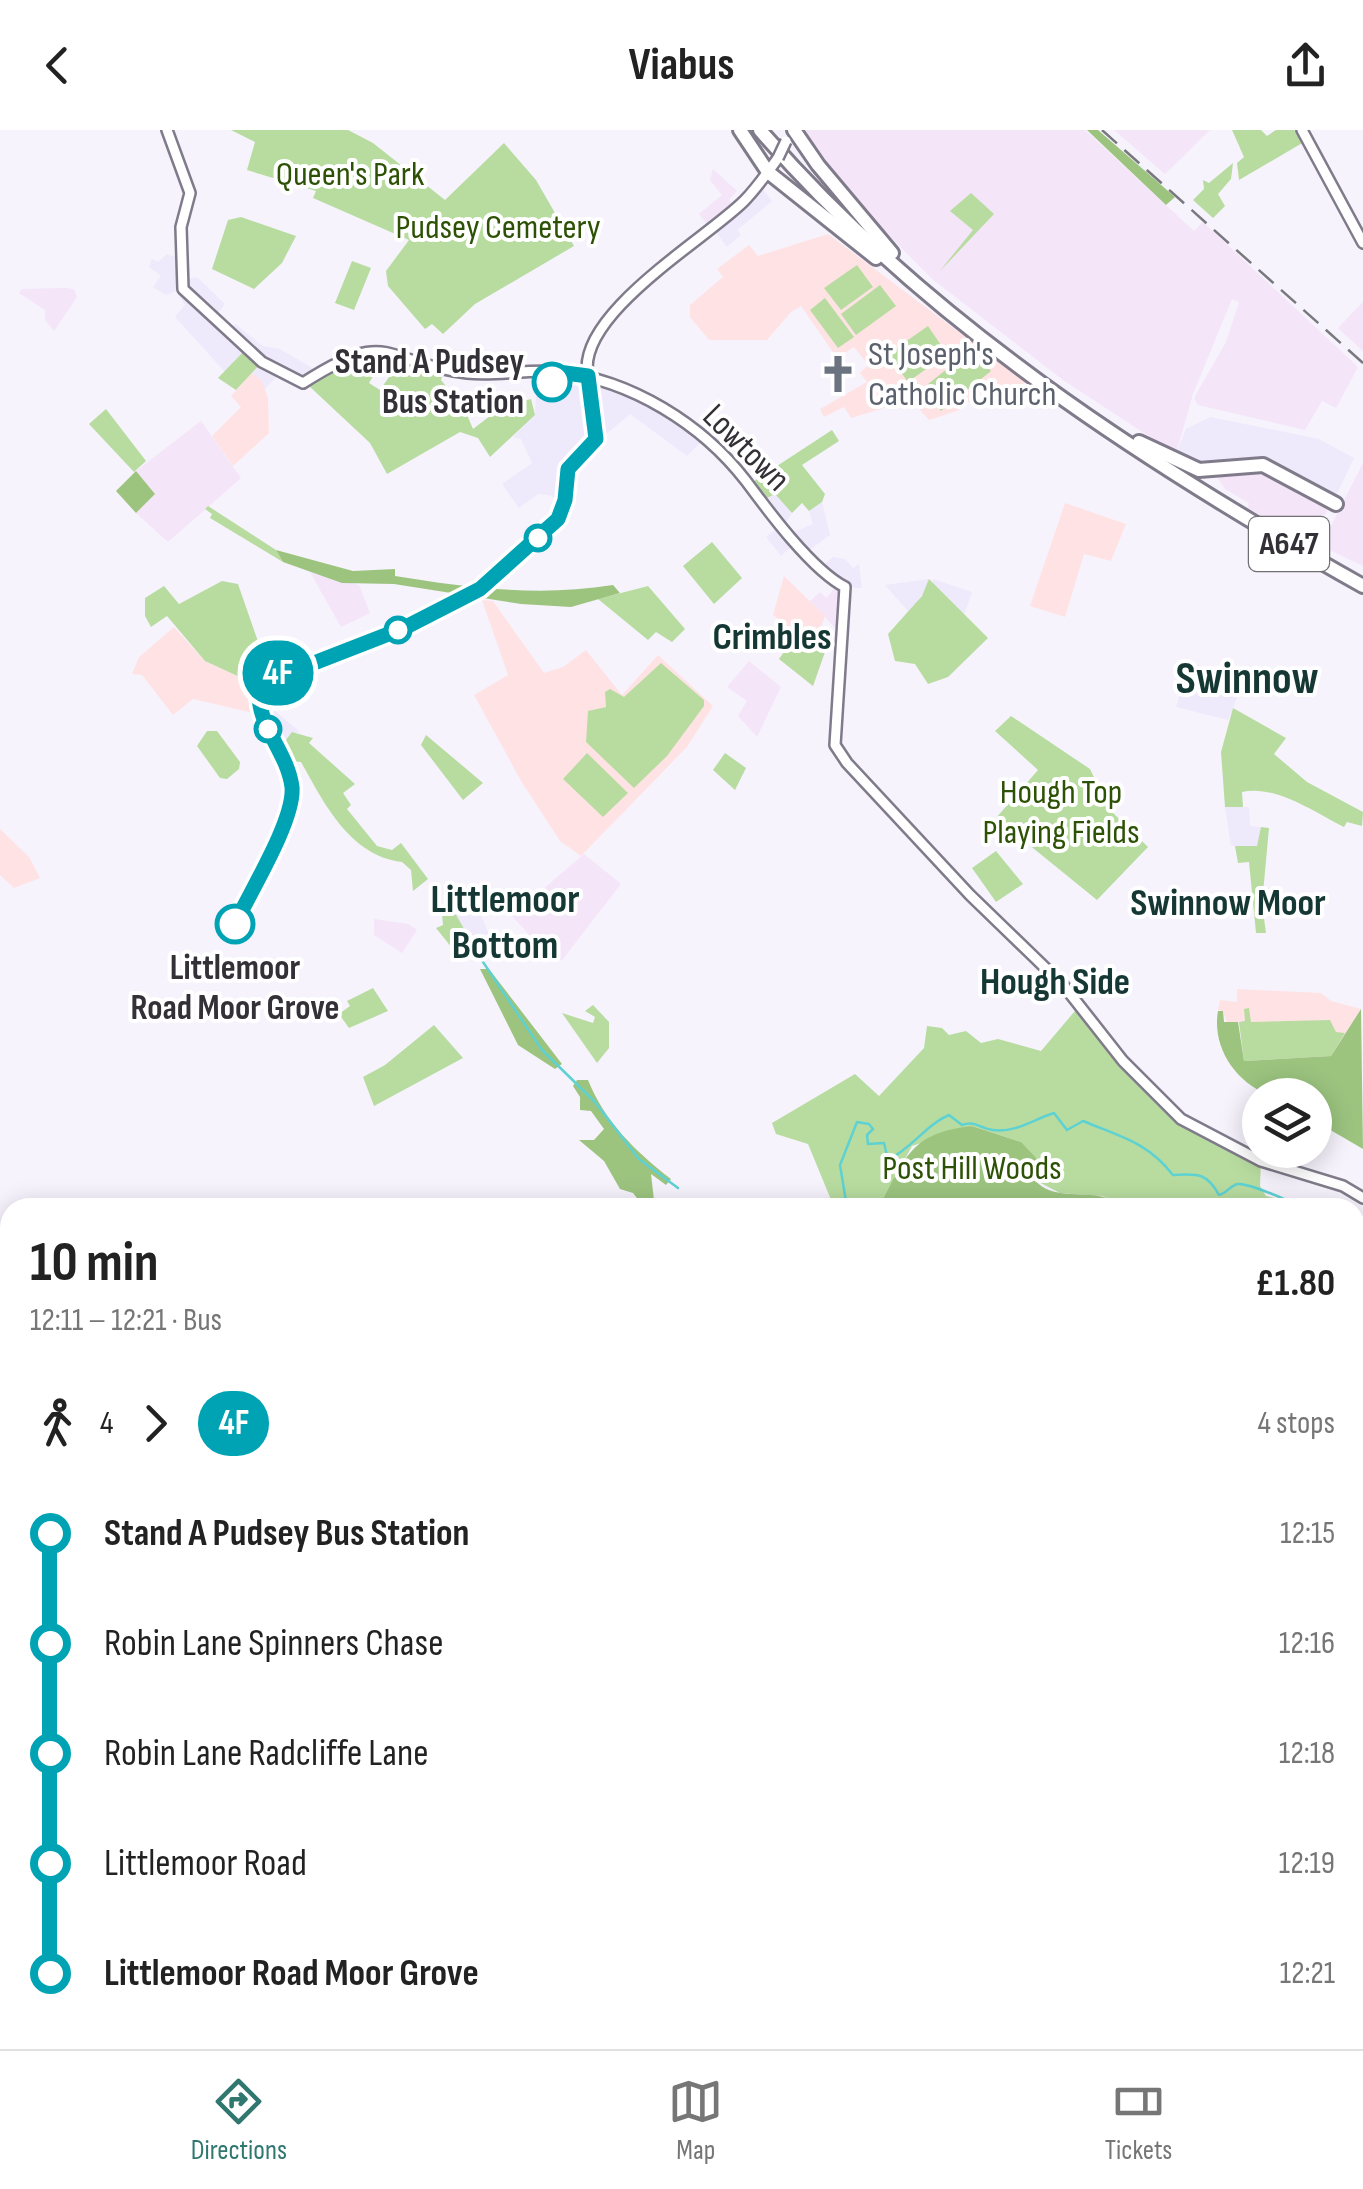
<!DOCTYPE html>
<html lang="en">
<head>
<meta charset="utf-8">
<style>
	body { margin:0; font-family:"Sofia Sans Condensed",sans-serif; background:#f2f2f2; color:#222; height:100vh; display:flex; flex-direction:column; font-size:38px; white-space:nowrap }
	* { box-sizing:border-box; margin:0 }
	p { font-size:32px; color:#767676 }
	.icon { flex:none; width:55px; height:55px; fill:none; stroke:currentColor; stroke-width:2; stroke-linecap:round; stroke-linejoin:round }
	.map { position:relative; flex:1; overflow:hidden }
	.details { position:absolute; left:0px; top:1068px; width:1365px; height:852px; display:flex; flex-direction:column; background:#fff; border-radius:30px 30px 0 0; box-shadow:0 5px 25px #0003 }
	.details>* { flex:none }
	.badge { padding:0 20px; border-radius:32px; font-size:35px; line-height:65px }
	.buttons { position:absolute; left:1242px; top:948px; display:grid; gap:20px }
	.buttons a { display:grid; place-items:center; width:90px; height:90px; border-radius:50%; background:#fff; box-shadow:0 5px 25px #0003; font-size:50px }
	.map>.badge { position:absolute; translate:-50% -50%; box-shadow:0 0 0 5px #fff }
	.legs { display:flex; align-items:center; gap:15px; height:110px; padding:0 30px; font-size:32px }
	.legs p { margin-inline-start:auto }
	.headline { display:flex; align-items:center; justify-content:space-between; height:170px; padding:0 30px }
	h1 { font-size:55px; font-weight:700; line-height:75px }
	ul { padding:0 30px; list-style:none }
	li { display:flex; align-items:center; gap:35px; height:110px; font-size:38px }
	li i { display:grid; place-items:center; width:15px; height:100%; margin:0 12px; background:currentColor }
	li i::after { content:''; width:25px; height:25px; margin:-12px; border:8px solid; border-radius:50%; background:#fff }
	li p { margin-inline-start:auto }
	li:first-child i { background:linear-gradient(#0000 50%,currentColor 0) }
	li:last-child i { background:linear-gradient(currentColor 50%,#0000 0) }
	header { display:flex; justify-content:space-between; align-items:center; height:130px; padding:0 30px; background:#fff; font-size:45px; font-weight:700 }
	.dock { display:flex; justify-content:space-around; align-items:center; height:140px; border-top:2px solid #e0e0e0; background:#fff; font-size:28px; color:#767676 }
	.dock a { display:grid; justify-items:center; gap:5px }
	.dock .on { color:#2f776f }
	.map>svg:first-child { display:block }
	.built { fill:#efe9fc }
	.industrial { fill:#f4e5f8 }
	.education { fill:#ffe3e4 }
	.green { fill:#b8dca0 }
	.forest { fill:#9cc47f }
	.lines { fill:none; stroke-linecap:round; stroke-linejoin:round }
	.stream { stroke:#5ed1d2; stroke-width:2.5 }
	.secondary-casing { stroke:#807b8a; stroke-width:14 }
	.trunk-casing { stroke:#807b8a; stroke-width:18 }
	.secondary { stroke:#fff; stroke-width:9 }
	.trunk { stroke:#fff; stroke-width:12 }
	.rail { stroke:#7a787f; stroke-width:2.5; stroke-dasharray:20 10; stroke-linecap:butt }
	.secondary-bridge-casing { stroke:#807b8a; stroke-width:14; stroke-linecap:butt }
	.secondary-bridge { stroke:#fff; stroke-width:9 }
	.line-1-casing { stroke:#fff; stroke-width:22 }
	.line-1 { stroke:#00a3b4; stroke-width:15 }
	.stop-1-dot { fill:#fff; stroke:#00a3b4; stroke-width:5 }
	.labels { text-anchor:middle; dominant-baseline:central; stroke-width:8; stroke-linejoin:round; paint-order:stroke }
	.shield { fill:#fff; stroke:#706f73; stroke-width:2.5 }
	.shield-label { font-size:32px; font-weight:bold; fill:#333137 }
	.park-label { font-size:35px; fill:#2d5105; stroke:#fff }
	.worship-label { font-size:35px; fill:#5b616d; stroke:#fff; text-anchor:start }
	.stop-label { font-size:35px; font-weight:bold; fill:#333137; stroke:#fff; text-anchor:end }
	.street-label { font-size:35px; fill:#333137; stroke:#fff }
	.neighbourhood-label { font-size:38px; font-weight:bold; fill:#163834; stroke:#fff }
	.quarter-label { font-size:40px; font-weight:bold; fill:#163834; stroke:#fff }
	.district-label { font-size:45px; font-weight:bold; fill:#163834; stroke:#fff }
</style>
</head>
<body>
<header><svg class="icon" aria-label="back" viewBox="0 0 24 24"><path d="M15 5l-7 7 7 7"/></svg>Viabus<svg class="icon" aria-label="share" viewBox="0 0 24 24"><path d="M12 15V3M7 8l5-5 5 5M5 13v7h14v-7"/></svg></header>
<div class="map">
<svg width="1363" height="1919" viewBox="0 0 1363 1919">
	<rect width="100%" height="100%" fill="#f6f3fd"/>
	<g class="built">
		<polygon points="759,54 772,71 737,100 741,105 727,117 713,98"/>
		<polygon points="167,124 182,129 182,150 197,147 225,174 215,187 230,199 235,194 263,216 280,219 319,242 303,253 279,244 265,259 252,243 261,232 246,219 225,242 175,187 185,175 176,161 166,165 153,157 161,146 149,137 152,129 158,132"/>
		<polygon points="546,242 588,246 658,274 704,309 687,326 630,284 572,333 564,375 549,365 538,364 519,378 502,354 532,333 521,309 513,307 535,285 537,250"/>
		<polygon points="1210,287 1319,309 1354,328 1335,368 1192,334 1176,324 1186,299"/>
		<polygon points="775,364 792,383 784,396 791,403 813,394 809,381 822,372 830,405 807,422 797,412 781,426 766,407 782,394 761,371"/>
		<polygon points="833,427 845,429 853,438 859,434 862,458 845,457 821,437"/>
		<polygon points="929,449 929,456 909,482 885,455"/>
		<polygon points="933,449 972,462 964,485 933,454"/>
		<polygon points="1190,532 1244,550 1228,590 1176,577"/>
		<polygon points="275,581 300,602 292,603 279,619 263,588"/>
		<polygon points="1225,677 1249,677 1250,696 1261,697 1258,716 1231,716"/>
		<polygon points="475,772 489,804 474,816 455,783"/>
	</g>
	<g class="industrial">
		<polygon points="800,0 1085,0 1194,101 1203,92 1358,237 1336,278 1322,271 1305,300 1198,275 1194,268 1226,212 1239,172 1232,169 1193,264 1176,324 1063,250 932,149 826,41"/>
		<polygon points="1114,0 1210,0 1165,44"/>
		<polygon points="713,39 737,61 729,70 735,79 711,99 699,84 722,65 710,50"/>
		<polygon points="66,158 74,159 77,167 54,201 45,190 45,180 19,163 21,159"/>
		<polygon points="1363,172 1363,221 1338,198"/>
		<polygon points="201,291 241,348 168,412 136,383 155,364 136,341"/>
		<polygon points="1363,333 1363,436 1321,416"/>
		<polygon points="1261,338 1330,374 1311,413 1247,378 1249,373 1225,359 1215,344"/>
		<polygon points="310,442 359,455 370,483 341,497"/>
		<polygon points="839,454 845,457 842,505 810,471 820,462 826,468"/>
		<polygon points="749,531 781,557 757,607 738,586 747,571 727,557"/>
		<polygon points="584,724 621,754 562,830 552,829 512,786"/>
		<polygon points="374,789 408,794 417,800 402,823 374,805"/>
	</g>
	<g class="education">
		<polygon points="828,104 1027,253 988,258 957,281 929,290 911,270 851,288 844,277 824,287 820,279 867,252 860,243 868,235 854,217 837,228 801,176 791,182 767,210 709,210 690,187 690,175 723,147 717,139 749,115 758,126"/>
		<polygon points="252,243 262,251 268,268 269,303 233,336 212,306 241,277 231,266"/>
		<polygon points="1065,373 1126,394 1111,431 1084,424 1065,487 1030,476"/>
		<polygon points="784,446 825,486 817,508 826,519 813,556 779,529 797,504 773,485"/>
		<polygon points="482,470 493,471 544,543 563,537 586,520 622,565 658,525 713,576 687,617 581,726 560,711 521,651 474,565 508,545"/>
		<polygon points="174,497 205,531 259,556 261,585 193,569 173,585 142,545 132,544 139,527"/>
		<polygon points="0,699 29,727 40,748 14,758 0,745"/>
		<polygon points="1237,859 1321,863 1331,871 1361,879 1331,926 1244,931 1239,893 1227,894 1223,881 1218,880 1220,870 1237,872"/>
		<polygon points="893,1910 1000,1910 996,1919 883,1919"/>
	</g>
	<g class="green">
		<polygon points="231,0 348,0 373,13 445,70 504,13 536,50 574,116 475,174 443,204 432,194 425,199 388,156 386,141 409,110 313,68 316,61 247,40 255,12"/>
		<polygon points="1232,0 1261,0 1267,6 1276,0 1294,0 1304,12 1239,50 1237,33 1244,27"/>
		<polygon points="1233,33 1231,49 1218,64 1225,76 1213,88 1193,70 1204,59 1203,50 1209,53"/>
		<polygon points="971,63 994,84 939,142 973,100 950,81"/>
		<polygon points="241,87 296,106 282,133 254,159 212,139 228,90"/>
		<polygon points="352,131 371,138 354,180 335,173"/>
		<polygon points="857,135 873,157 841,180 824,158"/>
		<polygon points="880,155 896,176 856,205 841,184"/>
		<polygon points="825,168 854,207 838,218 810,180"/>
		<polygon points="928,196 947,224 908,252 888,224"/>
		<polygon points="246,219 262,232 236,260 218,248"/>
		<polygon points="972,219 991,241 941,281 923,258"/>
		<polygon points="386,225 369,253 380,260 396,237 408,242 412,232 444,242 441,250 465,280 473,299 503,276 531,269 535,285 490,327 478,308 460,302 387,344 370,313 308,255 357,226"/>
		<polygon points="106,279 146,331 134,342 89,294"/>
		<polygon points="832,300 839,311 802,335 825,364 822,372 809,381 802,373 792,383 775,364 761,371 748,355"/>
		<polygon points="208,376 276,420 283,432 210,388 212,384 205,379"/>
		<polygon points="712,412 742,448 714,474 683,436"/>
		<polygon points="929,449 988,508 948,547 928,554 915,534 895,531 888,504 922,466"/>
		<polygon points="222,451 238,454 270,546 259,556 205,531 167,486 151,497 145,486 145,468 164,456 179,474"/>
		<polygon points="648,456 685,499 672,512 656,502 648,510 598,469"/>
		<polygon points="815,501 826,519 813,556 779,529 794,508 804,515"/>
		<polygon points="661,533 704,570 704,576 667,626 634,658 586,612 588,581 606,577 605,562 610,559 624,567"/>
		<path d="M1233 578 1286 608 1274 624 1307 652 1363 682 1362 696 1347 692 1344 697C1315 683 1275 654 1242 662L1243 677H1225L1221 622Z"/>
		<polygon points="1011,586 1090,639 1110,680 1148,717 1097,770 996,688 1038,640 995,601"/>
		<polygon points="207,601 217,601 240,632 239,639 227,649 220,648 197,616"/>
		<path d="M292 602 313 608 309 613 355 654 343 663 351 675 347 679 377 716 392 720 401 713 428 749 413 761 411 740 402 732C350 726 324 673 301 632L284 630 279 619Z"/>
		<polygon points="426,605 483,653 463,670 421,615"/>
		<polygon points="587,623 628,663 603,687 563,649"/>
		<polygon points="725,623 746,638 735,660 713,640"/>
		<polygon points="1261,697 1269,698 1262,774 1266,803 1256,803 1249,732 1238,733 1235,716 1257,716"/>
		<polygon points="996,721 1023,754 996,772 972,738"/>
		<polygon points="455,783 474,816 460,828 436,798 443,795 442,784"/>
		<polygon points="373,858 388,881 349,898 339,884 350,876 347,871"/>
		<polygon points="593,875 609,892 609,918 597,933 562,883 593,893 595,887 585,881"/>
		<polygon points="1080,875 1123,931 1181,989 1261,1031 1260,1056 1266,1066 1309,1077 1134,1077 1102,1066 1060,1063 1035,1050 1021,1012 972,996 912,1016 879,1077 834,1077 808,1014 776,1004 772,993 855,944 879,966 924,918 927,896 942,898 949,905 966,901 981,913 998,909 1041,921"/>
		<polygon points="1249,878 1251,892 1330,890 1336,902 1345,903 1331,926 1244,931 1239,892 1245,891 1244,879"/>
		<polygon points="434,895 463,928 374,976 363,947 385,935"/>
		<polygon points="787,1910 869,1910 861,1919 795,1919"/>
	</g>
	<g class="forest">
		<polygon points="1087,0 1098,0 1175,67 1166,75"/>
		<polygon points="136,341 155,364 136,383 116,361"/>
		<path d="M276 420 353 441 395 439V446C470 458 538 467 613 455L620 463 571 477 521 474 394 454 342 453 283 432Z"/>
		<polygon points="480,839 489,839 562,934 555,939 518,915"/>
		<path d="M1361 879 1363 1019 1315 991V965C1301 965 1279 969 1267 964 1233 950 1212 915 1218 881H1223L1224 892H1238L1244 931 1331 926Z"/>
		<path d="M577 950H588C605 992 636 1022 671 1049L666 1055 651 1044 654 1070 640 1072 633 1063 620 1059 604 1031 579 1010H594L604 999 591 981 580 980V967L573 956Z"/>
		<path d="M972 996 1021 1012 1037 1029 1035 1050C1051 1070 1081 1061 1103 1067 1114 1069 1124 1074 1134 1077H879C906 1027 910 1003 972 996Z"/>
	</g>
	<g class="lines">
		<g class="stream">
			<polyline points="481,829 542,920 594,971 639,1029 678,1058"/>
			<path d="M847 1078 840 1035 857 992 869 994 873 999 867 1005 868 1014 884 1013 888 1030C912 1018 927 994 949 985L962 995C976 990 980 999 993 1000 1016 1003 1034 989 1054 983L1067 1000 1083 991C1121 1007 1147 1012 1173 1045 1195 1044 1206 1041 1219 1065 1228 1063 1230 1055 1238 1054 1251 1053 1289 1072 1307 1078"/>
			<polyline points="1355,1088 1363,1093"/>
			<polyline points="0,1166 10,1179"/>
			<polyline points="0,1701 10,1704"/>
		</g>
		<g class="secondary-casing">
			<g id="secondary">
				<path d="M167 0 190 63 181 97 183 159 262 232 303 253C392 196 379 232 467 243 498 246 528 239 559 242 631 250 702 294 746 351 769 382 812 440 845 457L835 615 847 633 970 765 1064 856 1123 931 1181 989 1261 1031 1343 1056 1363 1068"/>
				<polyline points="1302,0 1363,113"/>
				<path d="M588 246C575 185 706 109 744 71 757 58 767 43 778 28"/>
			</g>
		</g>
		<g class="trunk-casing">
			<g id="trunk">
				<polyline points="740,0 768,42 876,128"/>
				<path d="M760 0C925 191 1145 333 1363 456"/>
				<polyline points="794,0 818,35 892,123"/>
				<polyline points="1139,312 1199,340 1263,335 1336,374"/>
			</g>
		</g>
		<use href="#secondary" class="secondary"/>
		<use href="#trunk" class="trunk"/>
		<polyline class="rail" points="1102,0 1363,233"/>
		<g class="secondary-bridge-casing">
			<polyline id="secondary-bridge" points="778,28 786,11"/>
		</g>
		<use href="#secondary-bridge" class="secondary-bridge"/>
	</g>
	<g class="lines">
		<g class="line-1-casing">
			<path id="line-1" d="M235 794C250 762 295 690 292 657 287 619 253 593 260 554L404 498 480 459 558 389 565 370 568 339 596 309 588 246 558 242 552 252"/>
		</g>
		<use href="#line-1" class="line-1"/>
	</g>
	<defs>
		<g id="church-bare" transform="scale(3)"><path d="M-1.2-6h2.4v3.5h3.3v2.4h-3.3V6h-2.4V-.1h-3.3v-2.4h3.3Z" fill="#6b7280" stroke="#fff" stroke-width="2.5" paint-order="stroke"/></g>
	</defs>
	<g fill-rule="evenodd">
		<use href="#church-bare" x="838" y="244"/>
	</g>
	<g class="stop-1-dot">
		<circle cx="552" cy="252" r="18"/>
		<circle cx="538" cy="408" r="12"/>
		<circle cx="398" cy="500" r="12"/>
		<circle cx="268" cy="599" r="12"/>
		<circle cx="235" cy="794" r="18"/>
	</g>
	<g class="labels">
		<rect class="shield" x="1249" y="387" width="80" height="54" rx="8"/>
		<g class="shield-label">
			<text x="1289" y="414">A647</text>
		</g>
		<g class="park-label">
			<text x="350" y="44">Queen's Park</text>
			<text x="498" y="97">Pudsey Cemetery</text>
			<text x="1061" y="662">Hough Top<tspan x="1061" dy="40">Playing Fields</tspan></text>
			<text x="972" y="1038">Post Hill Woods</text>
		</g>
		<g class="worship-label">
			<text x="868" y="224">St Joseph's<tspan x="868" dy="40">Catholic Church</tspan></text>
		</g>
		<g class="stop-label">
			<text x="524" y="232">Stand A Pudsey<tspan x="524" dy="40">Bus Station</tspan></text>
			<text x="235" y="838" text-anchor="middle">Littlemoor<tspan x="235" dy="40">Road Moor Grove</tspan></text>
		</g>
		<g class="street-label">
			<text transform="translate(746 318) rotate(45)">Lowtown</text>
		</g>
		<g class="neighbourhood-label">
			<text x="772" y="507">Crimbles</text>
			<text x="1228" y="773">Swinnow Moor</text>
			<text x="1055" y="852">Hough Side</text>
		</g>
		<g class="quarter-label">
			<text x="505" y="770">Littlemoor<tspan x="505" dy="46">Bottom</tspan></text>
		</g>
		<g class="district-label">
			<text x="1247" y="549">Swinnow</text>
		</g>
	</g>
</svg>
<div class="buttons">
<a><svg class="icon" aria-label="layers" viewBox="0 0 24 24"><path d="M12 4l9 5-9 5-9-5zM3 14l9 5 9-5"/></svg></a>
</div>
<b class="badge" style="left:278px;top:543px;background:#00a3b4;color:#fff">4F</b>
<section class="details">
<div class="headline"><div><h1>10 min</h1><p>12:11 – 12:21 · Bus</p></div><b>£1.80</b></div>
<div class="legs"><svg class="icon" aria-label="walk" viewBox="0 0 24 24"><circle cx="13" cy="4" r="2"/><path d="M13 8l-2 6 4 7M11 14l-3 7M7 12l3-4h3l4 4"/></svg>4<svg class="icon" aria-label="forward" viewBox="0 0 24 24"><path d="M9 5l7 7-7 7"/></svg><b class="badge" style="background:#00a3b4;color:#fff">4F</b><p>4 stops</p></div>
<ul>
<li><i style="color:#00a3b4"></i><b>Stand A Pudsey Bus Station</b><p>12:15</p></li>
<li><i style="color:#00a3b4"></i><span>Robin Lane Spinners Chase</span><p>12:16</p></li>
<li><i style="color:#00a3b4"></i><span>Robin Lane Radcliffe Lane</span><p>12:18</p></li>
<li><i style="color:#00a3b4"></i><span>Littlemoor Road</span><p>12:19</p></li>
<li><i style="color:#00a3b4"></i><b>Littlemoor Road Moor Grove</b><p>12:21</p></li>
</ul>
</section>
</div>
<nav class="dock">
<a class="on"><svg class="icon" aria-label="directions" viewBox="0 0 24 24"><path d="M12 3l9 9-9 9-9-9zM9 14v-3h6M13 9l2 2-2 2"/></svg>Directions</a>
<a><svg class="icon" aria-label="map" viewBox="0 0 24 24"><path d="M3 6l6-2 6 2 6-2v14l-6 2-6-2-6 2zM9 4v14M15 6v14"/></svg>Map</a>
<a><svg class="icon" aria-label="tickets" viewBox="0 0 24 24"><path d="M3 7h18v10H3zM15 7v10"/></svg>Tickets</a>
</nav>
</body>
</html>
